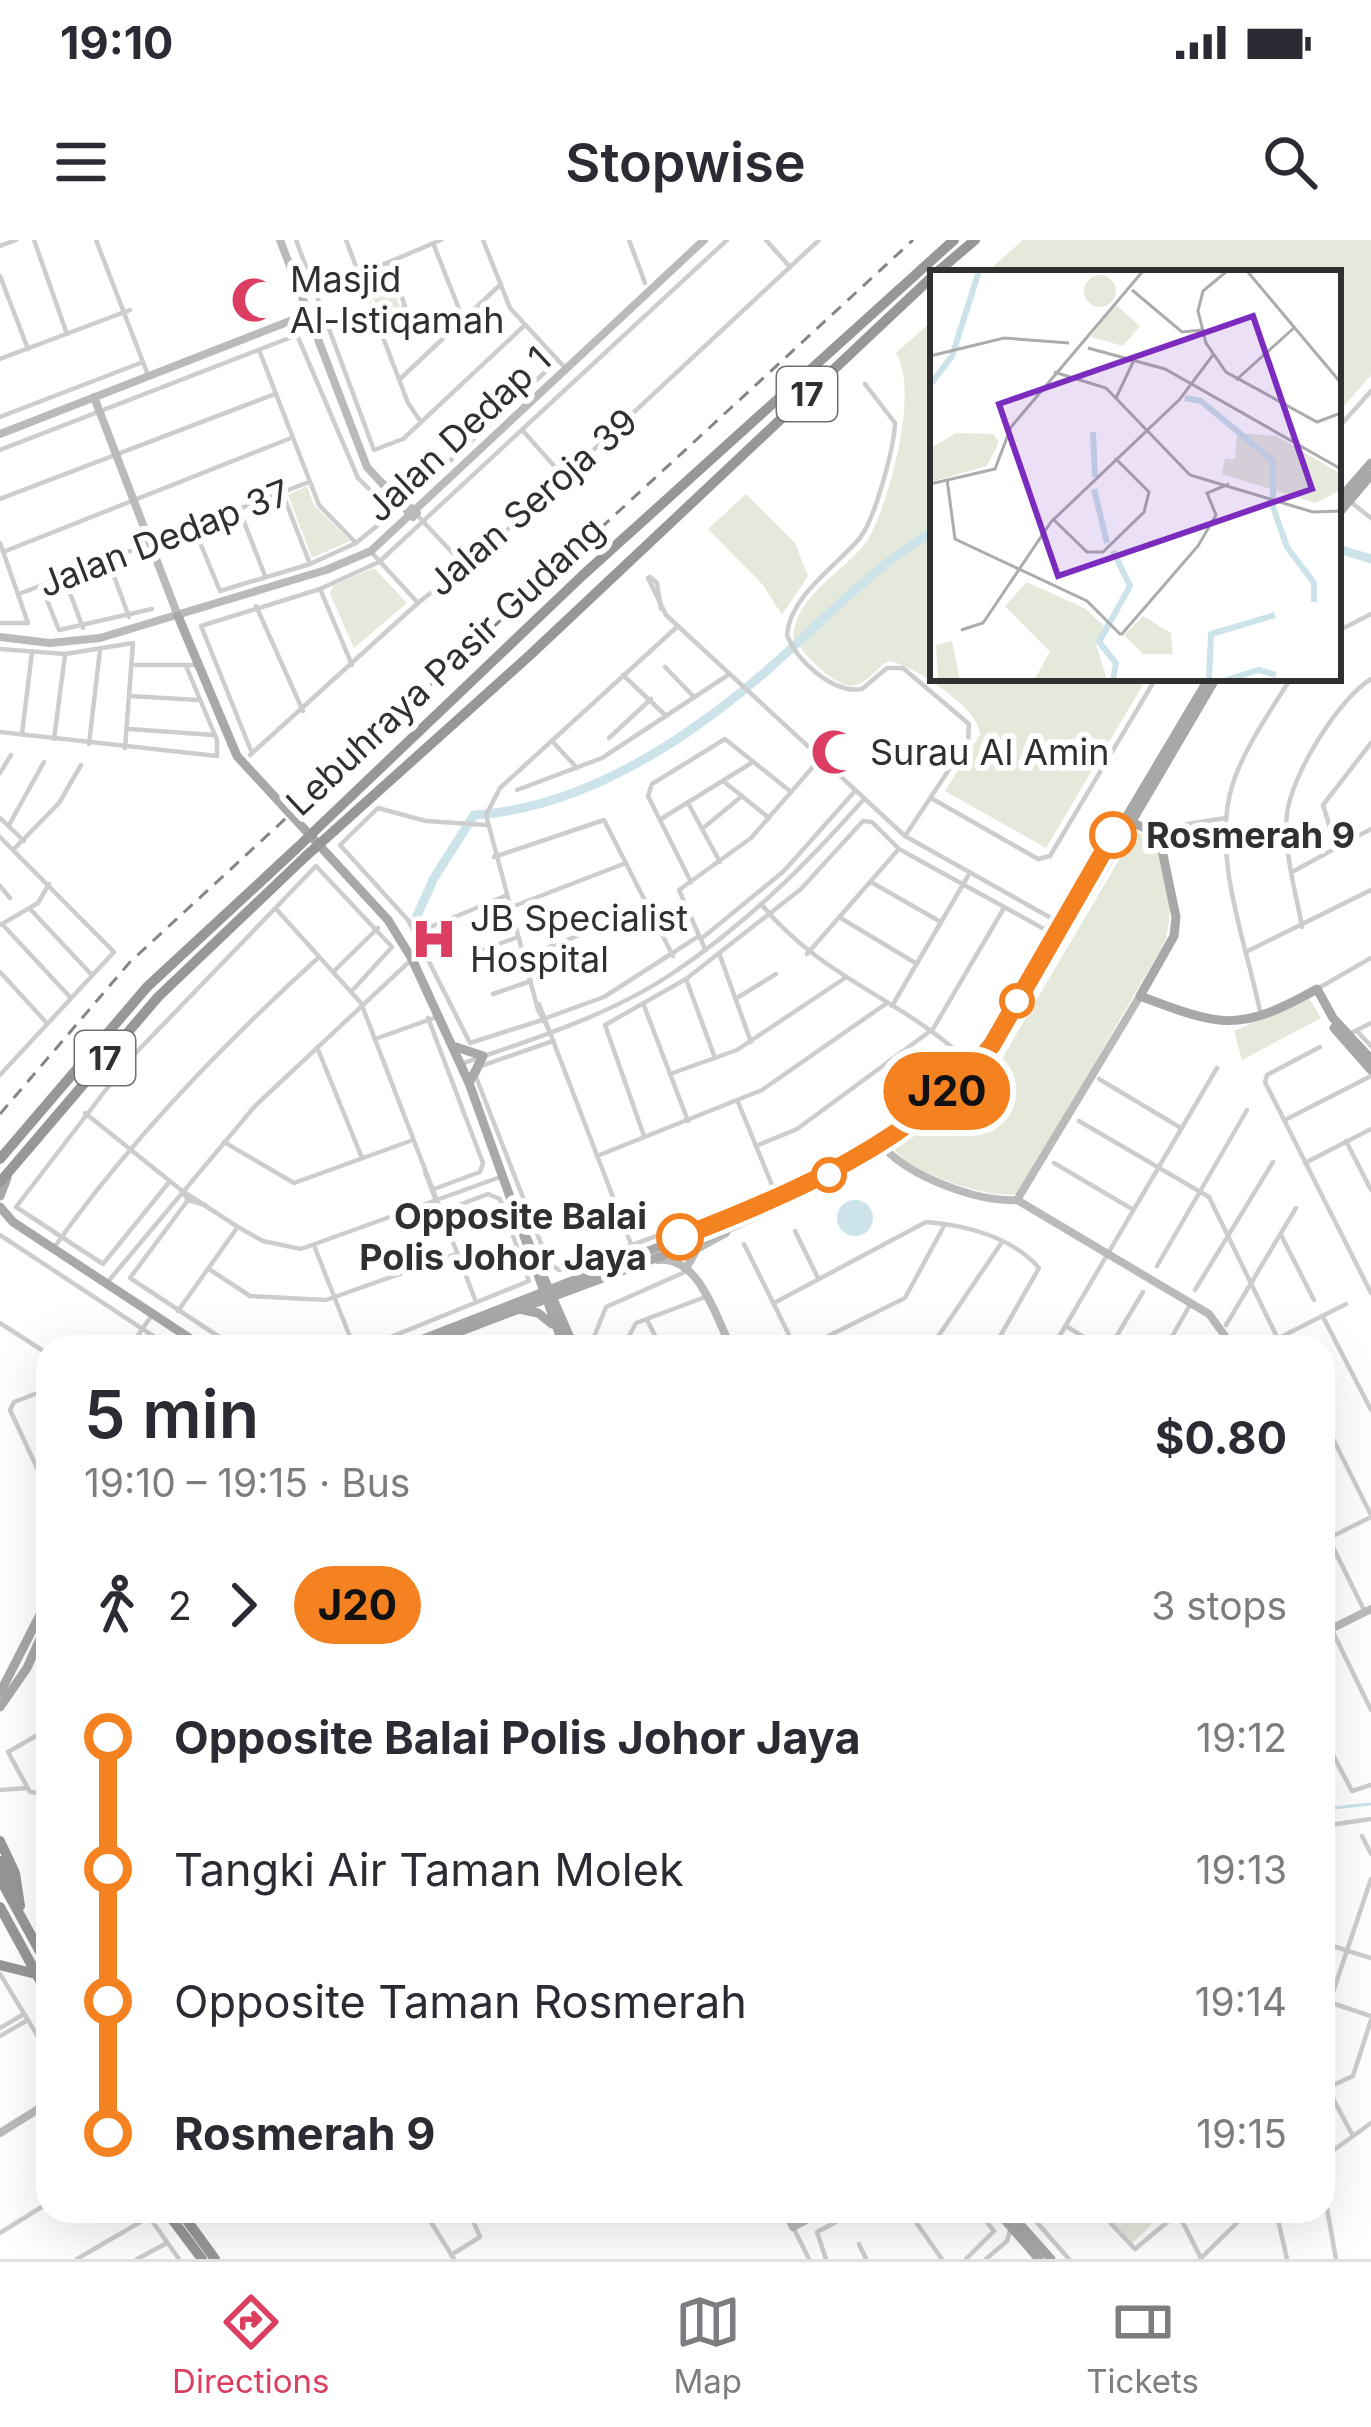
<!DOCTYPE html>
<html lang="en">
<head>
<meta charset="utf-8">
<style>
	body { margin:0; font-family:Inter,sans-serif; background:#f2f2f3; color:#2b2b33; height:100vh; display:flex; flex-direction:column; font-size:45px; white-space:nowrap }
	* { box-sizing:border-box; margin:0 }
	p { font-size:39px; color:#7c7c81 }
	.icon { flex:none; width:66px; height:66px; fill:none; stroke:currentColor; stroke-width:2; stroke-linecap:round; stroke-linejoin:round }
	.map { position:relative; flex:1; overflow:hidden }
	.details { position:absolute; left:36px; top:1095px; width:1299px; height:888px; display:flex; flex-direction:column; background:#fff; border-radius:36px; box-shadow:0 12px 48px #0002 }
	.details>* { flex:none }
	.badge { padding:0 24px; border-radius:39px; font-size:42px; line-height:78px }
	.map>.badge { position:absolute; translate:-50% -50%; box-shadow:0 0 0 6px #fff }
	.legs { display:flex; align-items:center; gap:18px; height:132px; padding:0 48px; font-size:39px }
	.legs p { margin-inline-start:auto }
	.head { display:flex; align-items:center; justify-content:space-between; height:204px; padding:0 48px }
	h1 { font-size:66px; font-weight:600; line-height:90px }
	ul { padding:0 48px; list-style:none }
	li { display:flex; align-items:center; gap:42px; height:132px; font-size:45px }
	li i { display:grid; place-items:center; width:18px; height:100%; margin:0 15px; background:currentColor }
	li i::after { content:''; width:30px; height:30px; margin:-15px; border:9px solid; border-radius:50%; background:#fff }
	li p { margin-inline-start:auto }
	li:first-child i { background:linear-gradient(#0000 50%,currentColor 0) }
	li:last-child i { background:linear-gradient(currentColor 50%,#0000 0) }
	.status { display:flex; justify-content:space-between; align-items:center; height:84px; padding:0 60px; background:#fff; direction:ltr }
	.status svg { height:33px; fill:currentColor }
	header { display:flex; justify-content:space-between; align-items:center; height:156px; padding:0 48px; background:#fff; font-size:54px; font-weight:600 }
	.menu { display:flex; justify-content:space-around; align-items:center; height:168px; border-top:3px solid #e1e1e2; background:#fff; font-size:33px; color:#7c7c81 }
	.menu a { display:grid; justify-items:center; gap:6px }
	.menu .on { color:#db3e61 }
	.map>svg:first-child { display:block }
	.green { fill:#e5e9dc }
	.water { fill:#cce3ea }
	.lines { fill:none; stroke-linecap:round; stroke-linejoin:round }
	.stream { stroke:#cce3ea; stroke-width:3 }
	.river { stroke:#cce3ea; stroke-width:9 }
	.street { stroke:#cdcdcd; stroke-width:4.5 }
	.secondary { stroke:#bababa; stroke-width:8 }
	.primary { stroke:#a8a8a8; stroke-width:9 }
	.highway { stroke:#979797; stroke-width:10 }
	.rail { stroke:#858585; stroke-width:3; stroke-dasharray:12 9; stroke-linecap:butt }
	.highway-bridge { stroke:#979797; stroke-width:10 }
	.line-1-casing { stroke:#fff; stroke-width:27 }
	.line-1 { stroke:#f58220; stroke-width:18 }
	.stop-1-dot { fill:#fff; stroke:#f58220; stroke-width:6 }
	.labels { text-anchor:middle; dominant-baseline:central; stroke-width:12; stroke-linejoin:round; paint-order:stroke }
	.shield { fill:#fff; stroke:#6e6e6e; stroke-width:3 }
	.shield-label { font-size:33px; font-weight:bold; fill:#303030 }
	.poi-label { font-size:36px; fill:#303030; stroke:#fff; text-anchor:start }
	.street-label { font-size:36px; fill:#303030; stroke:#fff }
	.stop-label { font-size:36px; font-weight:bold; fill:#303030; stroke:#fff; text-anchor:start }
	.inset-river { fill:none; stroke:#cce3ea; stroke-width:6 }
	.inset-road { fill:none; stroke:#acacac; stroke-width:3 }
	.view { fill:#7b2cbf; fill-opacity:0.15; stroke:#7b2cbf; stroke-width:6 }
	.inset-edge { fill:none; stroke:#303030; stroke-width:6 }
</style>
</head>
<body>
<div class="status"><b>19:10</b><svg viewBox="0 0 49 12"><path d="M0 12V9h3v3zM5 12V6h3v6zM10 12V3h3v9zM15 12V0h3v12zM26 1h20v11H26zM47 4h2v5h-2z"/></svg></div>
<header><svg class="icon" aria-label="menu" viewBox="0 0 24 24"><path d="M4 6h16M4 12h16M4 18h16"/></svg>Stopwise<svg class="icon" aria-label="search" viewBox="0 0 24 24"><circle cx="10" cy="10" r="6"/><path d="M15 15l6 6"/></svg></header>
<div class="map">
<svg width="1371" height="2019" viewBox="0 0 1371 2019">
	<rect width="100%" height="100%" fill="#fff"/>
	<g class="green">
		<polygon points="1023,0 1371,0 1371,135 1338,173 1338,33 986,33"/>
		<polygon points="386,28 400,67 380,78 365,37"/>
		<path d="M933 80V438H1147L1046 608 945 551 980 495C981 469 913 425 889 421 878 426 868 442 857 445 835 451 804 413 793 398 796 350 854 328 871 294 891 254 919 151 896 113Z"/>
		<polygon points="307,246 314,265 350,301 312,318 288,255"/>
		<polygon points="746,254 795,303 808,336 782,375 763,345 708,289"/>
		<polygon points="374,328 407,363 354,408 330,354 333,346"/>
		<path d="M1136 591C1170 607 1175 668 1165 702L1018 954C991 960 906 932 894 908L994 832Z"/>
		<polygon points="1309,758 1321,778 1242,820 1234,791"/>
		<polygon points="1102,1971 1165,1971 1132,2004"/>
	</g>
	<circle class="water" cx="855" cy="978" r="18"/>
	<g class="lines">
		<polyline class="stream" points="1323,1569 1371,1564"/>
		<g class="river">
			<polyline points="1338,309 1371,319"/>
			<path d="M415 680 434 638 474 575C585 568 690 498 772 426 825 379 872 328 933 291"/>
		</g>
		<g class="street">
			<polyline points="34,0 67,94"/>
			<polyline points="96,0 148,135"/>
			<polyline points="296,0 374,210 403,199 525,85"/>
			<polyline points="346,0 408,163 421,182"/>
			<polyline points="483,0 510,68 567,130"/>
			<polyline points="629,0 645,43"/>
			<polyline points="766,0 790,27"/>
			<polyline points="433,3 463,79"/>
			<polyline points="0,6 16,0"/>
			<polyline points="0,36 28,109"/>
			<polyline points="316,53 441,0"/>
			<polyline points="381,87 405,66 390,24"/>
			<polyline points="259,110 319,265 356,303"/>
			<polyline points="0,119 130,70"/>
			<polyline points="400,139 501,44"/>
			<path d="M865 144 895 183C894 208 875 280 859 299 835 327 790 356 787 395 797 421 833 454 862 449L887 428H903L969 484 968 501 905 596"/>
			<polyline points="0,177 143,122"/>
			<polyline points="1338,188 1371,151"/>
			<polyline points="524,192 564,237"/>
			<polyline points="0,210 297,95 358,238 393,273"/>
			<polyline points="282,252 310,324"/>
			<polyline points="0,259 275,154"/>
			<polyline points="406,262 558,120"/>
			<polyline points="1352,263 1371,278"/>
			<polyline points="239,269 265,336"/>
			<polyline points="416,274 464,325"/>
			<polyline points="194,288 220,351 310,324 356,303 400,267"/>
			<polyline points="0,303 28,383 0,383"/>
			<polyline points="3,312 291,198"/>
			<polyline points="373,314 418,363"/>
			<polyline points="108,320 129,377"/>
			<polyline points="64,337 83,388"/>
			<polyline points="650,337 657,343 661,369"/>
			<polyline points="648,338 666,375 905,596 1060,683"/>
			<polyline points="41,345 59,390 152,369"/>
			<polyline points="320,349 352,425"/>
			<polyline points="19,354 309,242"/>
			<polyline points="256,366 303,471"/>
			<polyline points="1338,391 1371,374"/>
			<polyline points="0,409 65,414 133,403 125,508"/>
			<polyline points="135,425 195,425"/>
			<polyline points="665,427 693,456"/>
			<polyline points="623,435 664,474"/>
			<polyline points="131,456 197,460"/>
			<polyline points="129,489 213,495"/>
			<polyline points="0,492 217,516 217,500 186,426"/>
			<polyline points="22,494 32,412"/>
			<polyline points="609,498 651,459"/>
			<polyline points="54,499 65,415"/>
			<polyline points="552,501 577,528"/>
			<polyline points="89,504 100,410"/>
			<polyline points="252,513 201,386 320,349 379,322 727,0"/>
			<polyline points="250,515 418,363 490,306 819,0"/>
			<polyline points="0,533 11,515"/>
			<polyline points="723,541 769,578"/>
			<polyline points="517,550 602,518 728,435"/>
			<polyline points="931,558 1038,619 1050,616 1156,438"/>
			<polyline points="688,563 720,622"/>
			<polyline points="0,578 24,601"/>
			<polyline points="661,579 753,522"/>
			<polyline points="9,585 44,522"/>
			<polyline points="487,585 426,581 378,568 340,605 408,680 470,803 542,780"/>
			<polyline points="702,589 742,556"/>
			<polyline points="1149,590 1226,578"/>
			<polyline points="0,597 114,712 0,835"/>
			<polyline points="1336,607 1323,565 1371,503"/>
			<polyline points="14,609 59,563 81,525"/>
			<polyline points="494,617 604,580 673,716"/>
			<polyline points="1292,632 1371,589"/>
			<polyline points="691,642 648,556 652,544 725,499 791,552"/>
			<polyline points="871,642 939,681"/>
			<polyline points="0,646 10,658"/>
			<path d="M761 664C823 740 907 760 974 827"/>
			<polyline points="509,668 626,623"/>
			<polyline points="30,669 90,733"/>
			<polyline points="277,670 361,763 476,1062"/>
			<polyline points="839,677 917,724"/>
			<polyline points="2,684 70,757"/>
			<polyline points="0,685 38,663 49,644"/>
			<path d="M1302 687C1296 652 1283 610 1287 574 1291 536 1338 459 1371 439"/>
			<polyline points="416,693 505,656"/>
			<polyline points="701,699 784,631 855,551"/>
			<polyline points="705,709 679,650 751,598 819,520"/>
			<polyline points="1248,711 1371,650"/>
			<polyline points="474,713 518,697"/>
			<polyline points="719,713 751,802"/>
			<polyline points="807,714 898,610"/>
			<polyline points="524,717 650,667"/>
			<polyline points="0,732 45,781"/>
			<polyline points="333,732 378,688"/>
			<polyline points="686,739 715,818"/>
			<polyline points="1317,749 1371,718"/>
			<polyline points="493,754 531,741"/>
			<polyline points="737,758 776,734"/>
			<polyline points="643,763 688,881"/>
			<polyline points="539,764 631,1004"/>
			<polyline points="892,766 968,636"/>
			<path d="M1260 771C1246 702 1210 613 1233 543 1245 507 1271 470 1291 438"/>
			<polyline points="428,778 483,923 480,932 434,949"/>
			<polyline points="546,778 604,757 699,696"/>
			<polyline points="549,790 538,770 486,575 500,548 678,386"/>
			<polyline points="1357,791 1371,806"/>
			<polyline points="1349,794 1371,783"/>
			<polyline points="375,799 437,777"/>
			<path d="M553 801 481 826 476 837 549 1024 559 1030C687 988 887 916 975 810 1005 774 1025 725 1049 684"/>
			<polyline points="317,807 362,918"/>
			<polyline points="1320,807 1267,835 1265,842 1371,1053"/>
			<path d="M461 824C531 800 611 775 673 733 746 684 806 625 864 559"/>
			<polyline points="670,834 737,810 845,738"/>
			<polyline points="1099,839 1181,888"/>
			<polyline points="738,862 772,945"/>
			<polyline points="85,873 181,950 238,987 263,1001 301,1009 503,936"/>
			<polyline points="1285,880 1371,836"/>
			<polyline points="1079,881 1209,957 1278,1099"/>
			<polyline points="644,896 605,785 686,739 801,649 863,581 872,582 899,609 1046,690"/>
			<polyline points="1346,901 1371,950"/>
			<polyline points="224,902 294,943 413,900"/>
			<polyline points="756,906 797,889 933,789 1004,668"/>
			<polyline points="597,916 762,850 887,763"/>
			<polyline points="1054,923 1132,969"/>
			<polyline points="1305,923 1371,889"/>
			<polyline points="425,932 446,987"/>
			<polyline points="170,941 103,1024 16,967 128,821 316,626 392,707 351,752"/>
			<polyline points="181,950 188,960 205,965"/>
			<polyline points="188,960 130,1038 227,1102 262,1107"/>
			<polyline points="795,991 818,1038"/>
			<polyline points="0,995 170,1107"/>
			<polyline points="1281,995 1314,1060"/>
			<polyline points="744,1004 795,1107"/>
			<polyline points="315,1008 354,1107"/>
			<path d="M53 1009C129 901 222 805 319 717"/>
			<polyline points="1157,1026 1247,870"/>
			<polyline points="209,1029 250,1056 326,1060 456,1014"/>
			<polyline points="106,1044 255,866 410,721"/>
			<polyline points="1195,1050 1273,922"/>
			<path d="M774 1063 926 982C966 985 1012 997 1039 1028L994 1107"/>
			<polyline points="178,1071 237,988"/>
			<polyline points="1323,1077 1371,1170"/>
			<polyline points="647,1080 661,1107"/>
			<polyline points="0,1083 48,1114"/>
			<polyline points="1226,1085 1296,968"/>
			<polyline points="1066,1086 1100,1107"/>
			<polyline points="130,1107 152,1075"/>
			<polyline points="366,1107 529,1041 500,959 488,954 443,971"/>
			<polyline points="482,1107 509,1099 531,1107"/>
			<polyline points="590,1107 606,1067 685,1032"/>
			<polyline points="623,1107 636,1083 705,1057"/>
			<polyline points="806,1107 905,1058 944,986"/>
			<polyline points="931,1107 1002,1002"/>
			<polyline points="1053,1107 1217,828"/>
			<polyline points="1110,1107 1143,1052"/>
			<polyline points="1166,1107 1190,1065"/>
			<polyline points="1261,1107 1346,1064"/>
			<polyline points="48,1149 14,1162 10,1170 39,1232 48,1228"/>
			<polyline points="1323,1179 1371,1275"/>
			<polyline points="1323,1287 1365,1372"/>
			<polyline points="1323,1301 1371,1277"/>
			<polyline points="1334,1394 1371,1470"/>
			<polyline points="48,1489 8,1512 30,1552 48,1554"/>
			<polyline points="1323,1496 1352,1551 1371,1545"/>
			<polyline points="0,1550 27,1548"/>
			<polyline points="1323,1586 1371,1579"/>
			<polyline points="1362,1596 1371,1614"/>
			<polyline points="47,1665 48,1665"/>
			<polyline points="1323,1703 1371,1718"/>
			<polyline points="0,1734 48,1813"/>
			<polyline points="1329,1762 1371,1776"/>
			<polyline points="1323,1782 1371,1639"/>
			<polyline points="0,1788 24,1774"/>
			<polyline points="0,1796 28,1780"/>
			<polyline points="1323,1840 1353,1896"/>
			<polyline points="1327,1848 1353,1836 1371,1780"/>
			<polyline points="1323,1918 1371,1883"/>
			<polyline points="1323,1947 1336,2019"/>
			<polyline points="145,1971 179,2019"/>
			<polyline points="424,1971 454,2019"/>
			<polyline points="908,1971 942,2019"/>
			<polyline points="1027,1971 1069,2019"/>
			<polyline points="1099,1971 1135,2009 1178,1973"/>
			<polyline points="1276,1971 1287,2019"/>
			<polyline points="1179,1975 1201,2018"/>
			<polyline points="793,1987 809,2019"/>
			<polyline points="0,1993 48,1963"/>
			<polyline points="859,2004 866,2019"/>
			<polyline points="451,2015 480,1997 469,1971"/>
			<polyline points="77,2019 149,1977"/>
			<polyline points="137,2019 167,2003"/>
			<polyline points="826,2019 817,1992 857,1971"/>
			<polyline points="966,2019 994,1991 978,1971"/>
			<polyline points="986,2019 1007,2001 1011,1987"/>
			<polyline points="1200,2019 1249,1971"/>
		</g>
		<g class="secondary">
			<polyline points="280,0 367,227 413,277"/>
			<polyline points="94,157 178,376"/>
			<polyline points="0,194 308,74"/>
			<polyline points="382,243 417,273"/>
			<polyline points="0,397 50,403 100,398 326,330 371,311 704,0"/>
			<path d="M884 908C912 937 976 962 1017 960L1209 1074 1233 1107"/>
			<polyline points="1017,960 1140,756"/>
			<path d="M658 1020C699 1016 715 1075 731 1107"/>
			<polyline points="688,1025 697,1009 726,993"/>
			<polyline points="1323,1393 1371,1369"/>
			<polyline points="0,1893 48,1863"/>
			<polyline points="785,1971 793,1987 824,1971"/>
		</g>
		<g class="primary">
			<polyline points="1338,261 1371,223"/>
			<polyline points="1338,274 1371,235"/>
			<polyline points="178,376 237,516 388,680 412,719 469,843 564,1107"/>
			<path d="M1131 582 1149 590 1161 605 1176 677 1174 696 1140 756C1222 787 1238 793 1317 749L1333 778 1371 819"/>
			<polyline points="1334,788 1371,830"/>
			<polyline points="456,807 483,816 469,843"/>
			<polyline points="0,956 7,938"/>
			<polyline points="0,967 13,982 203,1107"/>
			<polyline points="524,992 574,1107"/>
			<polyline points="514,1068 538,1073 552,1084"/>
			<path d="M403 1107 789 956C855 924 948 864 991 805L1209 438"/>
			<path d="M422 1107C589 1037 774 991 920 881 949 858 979 837 1000 806L1216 438"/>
			<polyline points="0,1453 48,1359"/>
			<polyline points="0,1467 27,1428 48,1381"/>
			<polyline points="997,1971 1039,2019"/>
			<polyline points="1008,1971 1051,2019"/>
		</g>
		<g class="highway">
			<polyline points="936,33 975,0"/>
			<polyline points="325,581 583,335 954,0"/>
			<polyline points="335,590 529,416 933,36"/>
			<polyline points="0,919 147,747 297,608"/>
			<polyline points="0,942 158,757 306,616"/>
			<polyline points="0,1601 15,1633 20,1666"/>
			<polyline points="0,1621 12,1647"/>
			<polyline points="0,1639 48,1726"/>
			<polyline points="0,1667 48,1755"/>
			<polyline points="0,1725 36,1734"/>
			<polyline points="166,1971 202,2019"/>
			<polyline points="180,1971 215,2019"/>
		</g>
		<polyline class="rail" points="0,874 130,722 913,0"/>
		<g class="highway-bridge">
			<polyline points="297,608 325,581"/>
			<polyline points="306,616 335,590"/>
		</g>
	</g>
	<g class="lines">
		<g class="line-1-casing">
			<path id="line-1" d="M680 997C788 956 919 900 992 805L1113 595"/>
		</g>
		<use href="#line-1" class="line-1"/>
	</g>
	<defs>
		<g id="mosque-bare" transform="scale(3.6)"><path d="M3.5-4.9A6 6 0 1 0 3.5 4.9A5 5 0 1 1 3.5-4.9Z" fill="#db3e61" stroke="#fff" stroke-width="2.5" paint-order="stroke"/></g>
		<g id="hospital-bare" transform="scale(3.6)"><path d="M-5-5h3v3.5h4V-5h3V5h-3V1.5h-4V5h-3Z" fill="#db3e61" stroke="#fff" stroke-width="2.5" paint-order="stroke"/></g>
	</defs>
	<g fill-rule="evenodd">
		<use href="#mosque-bare" x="254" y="60"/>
		<use href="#mosque-bare" x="834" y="512"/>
		<use href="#hospital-bare" x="434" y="699"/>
	</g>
	<g class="stop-1-dot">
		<circle cx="1113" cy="595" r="21"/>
		<circle cx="1017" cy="761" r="15"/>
		<circle cx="829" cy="935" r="15"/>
		<circle cx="680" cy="997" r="21"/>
	</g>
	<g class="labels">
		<g class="shield">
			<rect x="777" y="127" width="60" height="54" rx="9"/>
			<rect x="75" y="791" width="60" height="54" rx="9"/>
		</g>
		<g class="shield-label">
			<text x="807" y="154">17</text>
			<text x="105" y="818">17</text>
		</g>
		<g class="poi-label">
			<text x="290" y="39">Masjid<tspan x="290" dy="41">Al-Istiqamah</tspan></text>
			<text x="870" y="512">Surau Al Amin</text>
			<text x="470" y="678">JB Specialist<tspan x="470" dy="41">Hospital</tspan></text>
		</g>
		<g class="street-label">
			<text transform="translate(458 194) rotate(-43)">Jalan Dedap 1</text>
			<text transform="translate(532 262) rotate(-41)">Jalan Seroja 39</text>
			<text transform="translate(164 298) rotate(-21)">Jalan Dedap 37</text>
			<text transform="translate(445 426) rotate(-43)">Lebuhraya Pasir Gudang</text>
		</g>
		<g class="stop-label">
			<text x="1146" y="595">Rosmerah 9</text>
			<text x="647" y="976" text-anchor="end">Opposite Balai<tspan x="647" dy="41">Polis Johor Jaya</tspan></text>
		</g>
	</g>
	<g transform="translate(930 30)">
		<rect width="411" height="411" fill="#fff"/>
		<path d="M154 21a16 16 0 1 1 32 0a16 16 0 1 1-32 0ZM185 34 210 56 193 76 161 67ZM26 163 63 164 69 172 57 196 0 212V179ZM307 163 346 166 411 204V220L385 233 292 204 295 189H305ZM97 312 156 339 177 359 166 374 177 410H104L120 382 75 336ZM213 346 241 363 243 384H213L194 365ZM22 371 30 410H8L6 375Z" fill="#e5e9dc"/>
		<path class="inset-river" d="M0 115 22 86 49 1M255 128 271 131 343 191V237L357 277 384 313V332M163 162 165 207M164 219 177 273M183 281 200 316 169 372 186 393 183 410M279 410 281 364 345 345M296 410 329 400 346 405"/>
		<path class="inset-road" d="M297 1 273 21 268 41 276 73 296 102 387 152 411 143M317 1 411 113M202 20 252 62 272 60M158 78 235 99 411 199M0 86 74 68 139 73M124 102 176 118 260 205 383 242 411 241M306 110 365 57M186 128 205 88M17 209 25 269 157 331 191 365M0 214 65 199 81 157 213 1M124 250 157 282H173L214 242 219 222 185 188M31 360 53 353 121 252 250 129 283 85M191 365 268 276 286 245 277 223 299 214"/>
		<path class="view" d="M323 46 382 219 128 306 69 134Z"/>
		<rect width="411" height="411" class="inset-edge"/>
	</g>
</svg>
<b class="badge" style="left:947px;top:851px;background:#f58220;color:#111">J20</b>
<section class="details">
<div class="head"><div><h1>5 min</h1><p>19:10 – 19:15 · Bus</p></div><b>$0.80</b></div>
<div class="legs"><svg class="icon" aria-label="walk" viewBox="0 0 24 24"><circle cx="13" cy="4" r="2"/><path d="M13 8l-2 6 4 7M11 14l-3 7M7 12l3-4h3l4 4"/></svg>2<svg class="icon" aria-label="forward" viewBox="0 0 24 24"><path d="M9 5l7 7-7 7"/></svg><b class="badge" style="background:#f58220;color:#111">J20</b><p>3 stops</p></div>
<ul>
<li><i style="color:#f58220"></i><b>Opposite Balai Polis Johor Jaya</b><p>19:12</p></li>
<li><i style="color:#f58220"></i><span>Tangki Air Taman Molek</span><p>19:13</p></li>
<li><i style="color:#f58220"></i><span>Opposite Taman Rosmerah</span><p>19:14</p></li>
<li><i style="color:#f58220"></i><b>Rosmerah 9</b><p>19:15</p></li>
</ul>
</section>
</div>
<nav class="menu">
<a class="on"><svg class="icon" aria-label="directions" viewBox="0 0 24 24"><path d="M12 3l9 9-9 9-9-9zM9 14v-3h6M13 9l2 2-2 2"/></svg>Directions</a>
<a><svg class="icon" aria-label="map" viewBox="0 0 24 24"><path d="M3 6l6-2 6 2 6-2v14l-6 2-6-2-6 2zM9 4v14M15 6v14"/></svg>Map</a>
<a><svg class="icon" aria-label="tickets" viewBox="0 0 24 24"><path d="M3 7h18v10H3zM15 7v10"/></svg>Tickets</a>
</nav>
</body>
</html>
